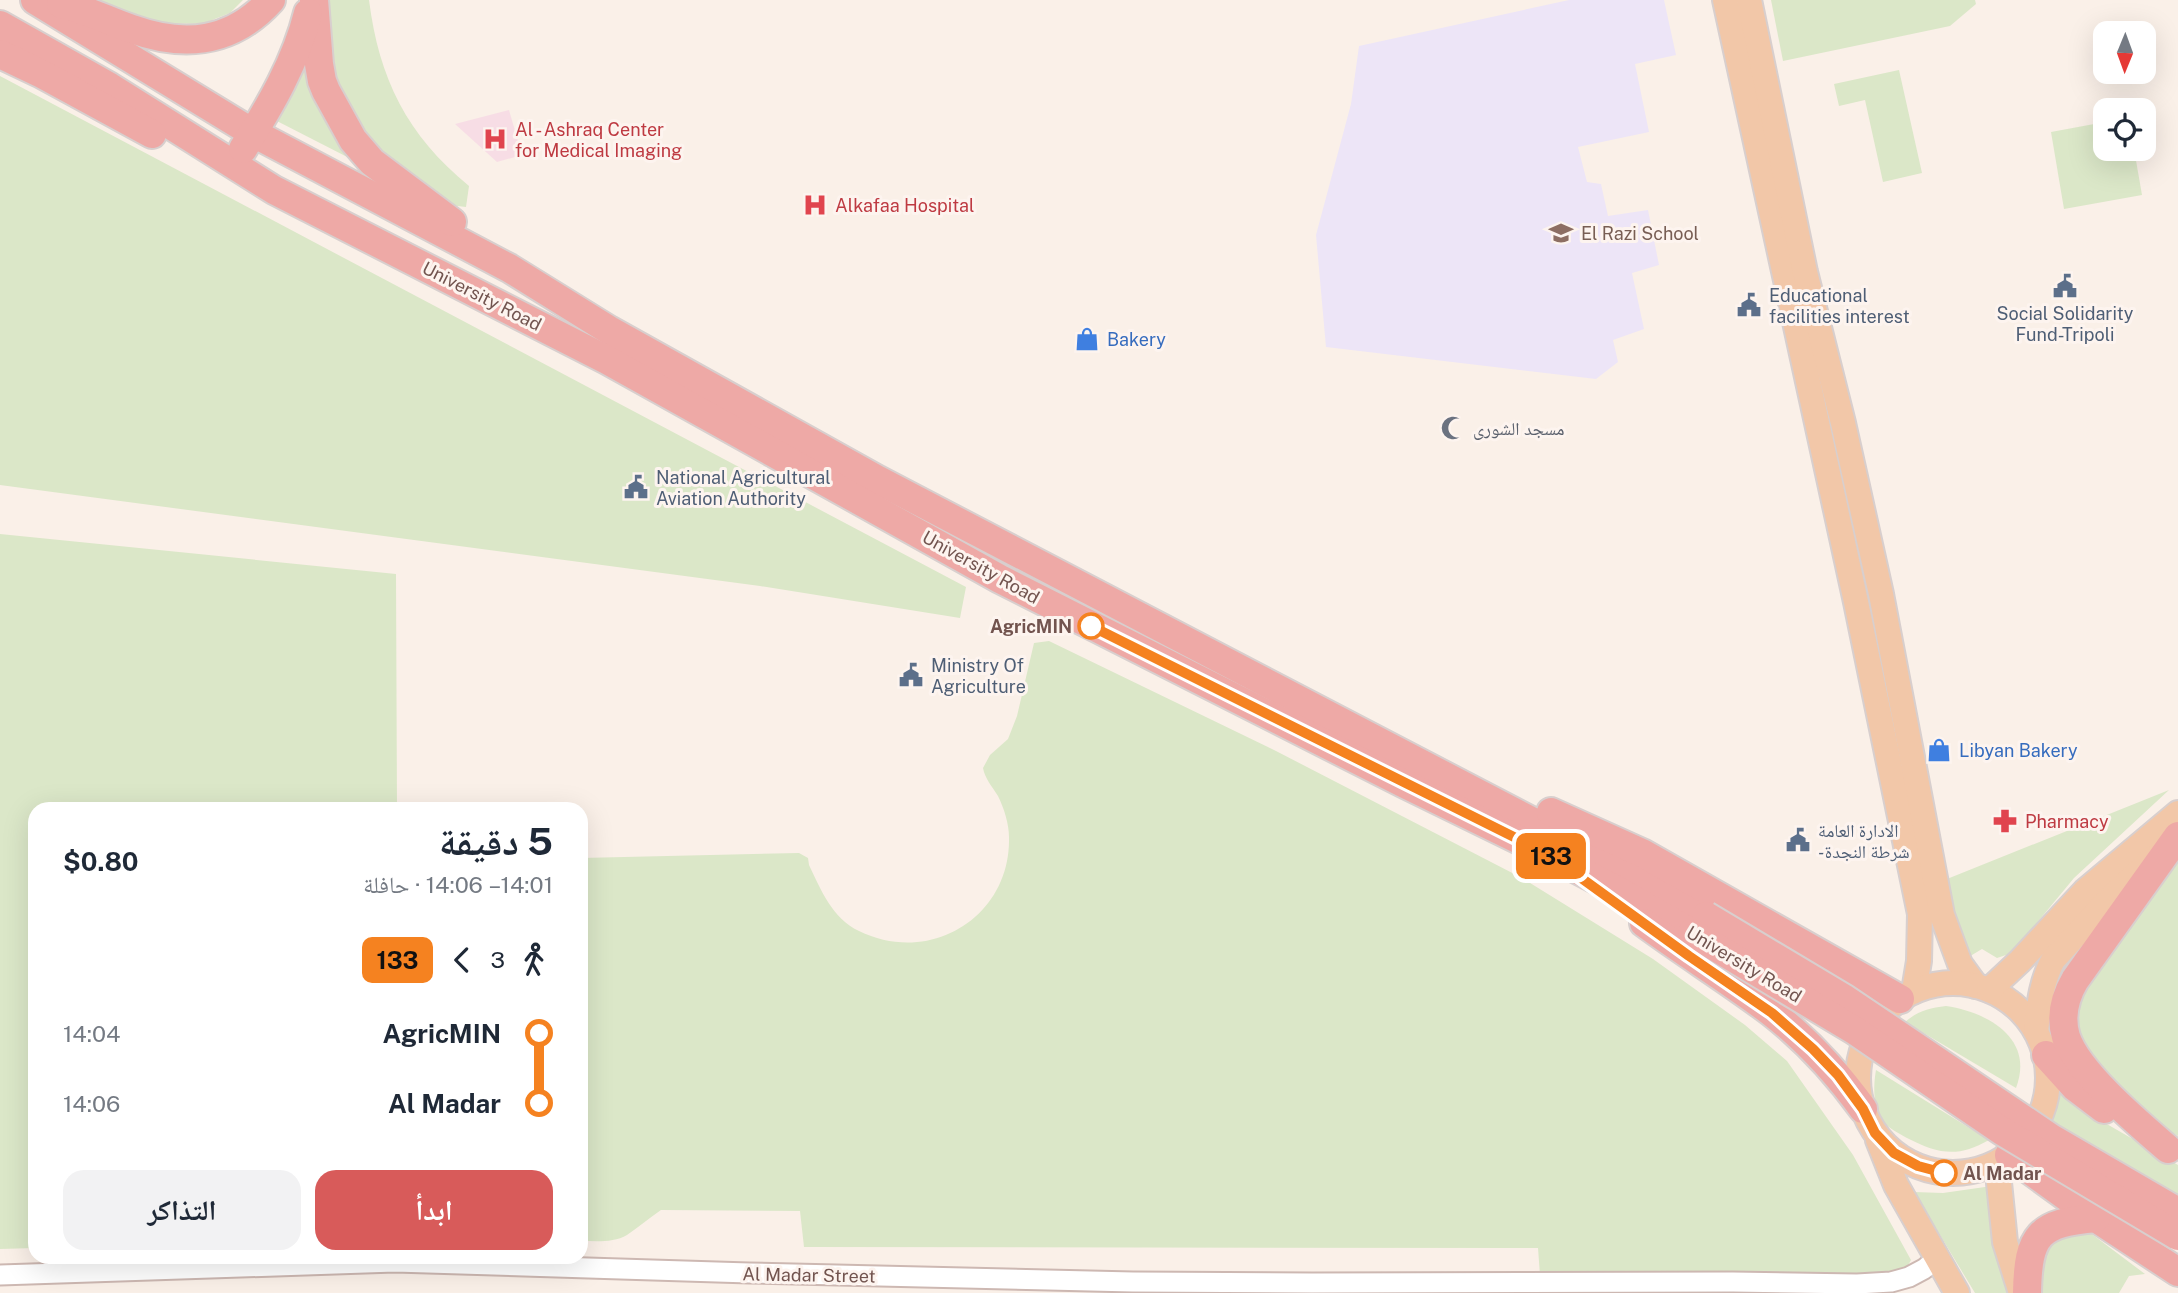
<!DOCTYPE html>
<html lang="ar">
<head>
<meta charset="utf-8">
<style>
	body { margin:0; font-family:"Public Sans","Noto Naskh Arabic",sans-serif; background:#f2f2f3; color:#1f2937; direction:rtl; height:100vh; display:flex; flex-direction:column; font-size:26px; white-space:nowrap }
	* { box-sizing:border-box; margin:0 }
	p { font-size:23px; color:#747a83 }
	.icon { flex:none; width:38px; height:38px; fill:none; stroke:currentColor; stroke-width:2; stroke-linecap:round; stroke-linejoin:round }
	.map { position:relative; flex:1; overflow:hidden; direction:ltr }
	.drawer { position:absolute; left:28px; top:802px; width:560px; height:462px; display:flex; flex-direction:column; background:#fff; border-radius:21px; box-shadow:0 7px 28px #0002; direction:rtl }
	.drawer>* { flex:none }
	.badge { padding:0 14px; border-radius:10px; font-size:24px; line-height:46px }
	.needle { width:46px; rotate:181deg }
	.fabs { position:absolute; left:2093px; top:21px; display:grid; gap:14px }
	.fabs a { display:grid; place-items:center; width:63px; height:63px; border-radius:14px; background:#fff; box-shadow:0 7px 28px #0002; font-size:35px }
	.map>.badge { position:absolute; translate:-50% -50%; box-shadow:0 0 0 4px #fff }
	.legs { display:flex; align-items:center; gap:10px; height:77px; padding:0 35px; font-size:23px }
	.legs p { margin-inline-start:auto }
	.overview { display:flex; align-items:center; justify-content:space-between; height:119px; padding:0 35px }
	h1 { font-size:38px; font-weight:700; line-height:52px }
	.primary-button { display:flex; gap:14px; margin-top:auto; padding:14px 35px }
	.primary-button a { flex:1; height:80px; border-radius:21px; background:#d85b5a; color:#fff; font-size:28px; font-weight:700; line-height:80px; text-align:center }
	.primary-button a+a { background:#f2f2f3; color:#1f2937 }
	ul { padding:0 35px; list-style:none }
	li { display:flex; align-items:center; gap:24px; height:70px; font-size:26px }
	li i { display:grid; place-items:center; width:10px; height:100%; margin:0 9px; background:currentColor }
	li i::after { content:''; width:18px; height:18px; margin:-9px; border:5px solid; border-radius:50%; background:#fff }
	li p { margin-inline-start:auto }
	li:first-child i { background:linear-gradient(#0000 50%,currentColor 0) }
	li:last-child i { background:linear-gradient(currentColor 50%,#0000 0) }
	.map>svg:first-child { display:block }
	.education { fill:#ede5f7 }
	.medical { fill:#f7dde5 }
	.green { fill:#dbe7c8 }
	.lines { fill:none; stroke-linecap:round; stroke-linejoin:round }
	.minor-casing { stroke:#cdb8b2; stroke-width:23 }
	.major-casing { stroke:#d8cfce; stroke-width:28 }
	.highway-casing { stroke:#d8cfce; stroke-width:32 }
	.minor { stroke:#fff; stroke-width:19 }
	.major { stroke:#f2c7a8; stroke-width:24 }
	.highway { stroke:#eea9a6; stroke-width:28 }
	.highway-bridge-casing { stroke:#d8cfce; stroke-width:32; stroke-linecap:butt }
	.highway-bridge { stroke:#eea9a6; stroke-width:28 }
	.line-1-casing { stroke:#fff; stroke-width:16 }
	.line-1 { stroke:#f58220; stroke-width:10 }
	.stop-1-dot { fill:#fff; stroke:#f58220; stroke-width:3.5 }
	.labels { text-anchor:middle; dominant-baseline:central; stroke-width:6; stroke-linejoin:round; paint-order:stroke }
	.health-label { font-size:18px; fill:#be3a42; stroke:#fdf4ef; text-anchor:start }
	.education-label { font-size:18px; fill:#785e54; stroke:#fdf4ef; text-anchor:start }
	.service-label { font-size:18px; fill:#4e5e75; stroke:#fdf4ef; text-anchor:start }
	.street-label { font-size:18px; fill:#72544f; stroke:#fdf4ef }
	.shop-label { font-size:18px; fill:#366cbe; stroke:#fdf4ef; text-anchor:start }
	.worship-label { font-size:18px; fill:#5b616d; stroke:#fdf4ef; text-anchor:start }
	.stop-label { font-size:18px; font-weight:bold; fill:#72544f; stroke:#fdf4ef; text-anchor:end }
</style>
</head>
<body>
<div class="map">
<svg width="2178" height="1293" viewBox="0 0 2178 1293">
	<rect width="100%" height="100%" fill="#faf0e8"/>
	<polygon class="education" points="1569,0 1664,0 1676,55 1635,64 1649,132 1578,147 1587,182 1601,184 1608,216 1648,210 1659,265 1632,273 1644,329 1613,340 1618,362 1596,379 1326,347 1316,235 1351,104 1359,46"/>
	<polygon class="medical" points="509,110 522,155 497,162 455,124"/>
	<g class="green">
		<polygon points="91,0 243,0 230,13 202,24 151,23"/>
		<path d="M325 0H369C379 79 407 135 469 186L466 207 432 203 386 168 330 82Z"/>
		<polygon points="1771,0 1975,0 1976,4 1950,26 1783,61"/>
		<polygon points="308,39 357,162 273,119"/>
		<polygon points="1899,70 1922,173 1883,182 1865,100 1839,106 1834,84"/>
		<polygon points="0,76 966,587 960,618 760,586 0,485"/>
		<polygon points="2105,122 2105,149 2134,149 2142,195 2064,209 2051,132"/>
		<polygon points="0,534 396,574 397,808 35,808 35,1248 0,1249"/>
		<path d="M1049 641 1276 751 1522 878 1653 959 1745 1025 1787 1061 1853 1155 1911 1260 1905 1271 1894 1273 1540 1275 1538 1248 804 1247 800 1211 661 1210C649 1218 639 1227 627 1235 614 1243 596 1241 581 1241V858L799 853 808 858 809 865C821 890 832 918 859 931 930 966 1011 917 1009 837 1009 824 1004 808 998 796 992 786 985 779 983 768L990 755 1008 739 1017 716 1034 643Z"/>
		<polygon points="2169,790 2074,878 2012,953 1997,958 1982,949 1967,958 1942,881"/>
		<polygon points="2178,860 2178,1136 2153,1121 2110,1079 2078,1040 2080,999 2162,879"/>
		<path d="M1946 1006C1987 1012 2035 1038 2016 1088L1905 1022C1918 1011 1929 1008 1946 1006Z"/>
		<path d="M1876 1070 1989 1140C1958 1158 1938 1154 1907 1138 1900 1134 1890 1129 1884 1123 1873 1109 1873 1087 1876 1070Z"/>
		<polygon points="2057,1092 2078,1103 2105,1123 2178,1165 2178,1200 2048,1121"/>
		<polygon points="1992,1186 2009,1293 1975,1293 1914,1192 1943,1193"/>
		<polygon points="2077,1223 2145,1274 2129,1276 2119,1293 2035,1293 2046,1236"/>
	</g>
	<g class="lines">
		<g class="minor-casing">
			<polyline id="minor" points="0,1275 395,1262 749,1273 1133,1282 1312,1283 1733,1282 1857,1284 1891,1282 1909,1277 1924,1269 1938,1258"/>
		</g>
		<g class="major-casing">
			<g id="major">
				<polyline points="1725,0 1856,602 1920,914 1919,961 1914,991"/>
				<polyline points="1749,0 1805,272 1843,423 1881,594 1942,915 1960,964 1976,986"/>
				<circle cx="1953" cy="1078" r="95"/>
				<polyline points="1989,990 2020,961 2085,891 2178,813"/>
				<path d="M2036 1031C2039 1007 2041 982 2053 960L2107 901 2153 858"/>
				<polyline points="1878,1140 1896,1185 1957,1293"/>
				<polyline points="1997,1163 2005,1242 2021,1293"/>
			</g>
		</g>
		<g class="highway-casing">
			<g id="highway">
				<polyline points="35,0 253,133 509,268 609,330 878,480 1623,869 1706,916"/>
				<polyline points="314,0 319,64 322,81 326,91 353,140 372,162 452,222"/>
				<path d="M61 4C86 9 108 21 132 29 185 48 232 43 271 0"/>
				<polyline points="0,25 110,87 274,190 607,360 1000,579 1405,784 1548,854 1613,888 1692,933"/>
				<polyline points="0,54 40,73 152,134"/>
				<path d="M243 149C270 106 296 62 308 13"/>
				<polyline points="1551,812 1642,853 1900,999"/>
				<path d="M1644 923C1686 954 1730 981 1771 1012 1807 1040 1837 1073 1863 1109"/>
				<polyline points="2046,1055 2075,1087 2104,1109"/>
				<path d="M2168 1149C2139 1124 2078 1073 2066 1037 2060 1017 2065 997 2075 980L2178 836"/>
				<polyline points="2009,1155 2096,1218 2178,1272"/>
				<path d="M2027 1293C2028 1234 2039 1223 2096 1218"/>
			</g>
		</g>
		<use href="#minor" class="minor"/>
		<use href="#major" class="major"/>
		<use href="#highway" class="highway"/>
		<g class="highway-bridge-casing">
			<g id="highway-bridge">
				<polyline points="1706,916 1845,999 2051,1138 2178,1212"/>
				<polyline points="1692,933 1854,1030 2002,1131 2178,1236"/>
			</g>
		</g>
		<use href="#highway-bridge" class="highway-bridge"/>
	</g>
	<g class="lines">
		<g class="line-1-casing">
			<polyline id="line-1" points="1091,626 1548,854 1689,956 1772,1013 1813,1049 1838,1075 1863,1109 1875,1133 1894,1153 1918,1166 1944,1173"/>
		</g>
		<use href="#line-1" class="line-1"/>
	</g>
	<defs>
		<g id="hospital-bare" transform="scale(1.89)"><path d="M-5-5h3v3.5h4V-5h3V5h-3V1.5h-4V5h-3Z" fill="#e0444e" stroke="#fdf4ef" stroke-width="2.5" paint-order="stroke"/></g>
		<g id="school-bare" transform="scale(1.89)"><path d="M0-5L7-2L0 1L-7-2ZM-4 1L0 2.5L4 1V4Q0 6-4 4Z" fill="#8d6e63" stroke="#fdf4ef" stroke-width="2.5" paint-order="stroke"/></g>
		<g id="civic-bare" transform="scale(1.89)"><path d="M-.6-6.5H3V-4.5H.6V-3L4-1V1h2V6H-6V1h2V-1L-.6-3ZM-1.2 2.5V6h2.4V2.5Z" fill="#5c6f8a" stroke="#fdf4ef" stroke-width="2.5" paint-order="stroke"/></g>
		<g id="shop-bare" transform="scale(1.89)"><path d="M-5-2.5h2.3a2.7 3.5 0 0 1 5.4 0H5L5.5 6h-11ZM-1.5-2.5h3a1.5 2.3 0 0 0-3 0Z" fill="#3f7fe0" stroke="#fdf4ef" stroke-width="2.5" paint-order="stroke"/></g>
		<g id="mosque-bare" transform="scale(1.89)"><path d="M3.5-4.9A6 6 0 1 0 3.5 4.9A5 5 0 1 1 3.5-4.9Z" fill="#6b7280" stroke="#fdf4ef" stroke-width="2.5" paint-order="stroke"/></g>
		<g id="pharmacy-bare" transform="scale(1.89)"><path d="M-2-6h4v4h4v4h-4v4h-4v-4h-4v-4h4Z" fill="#e0444e" stroke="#fdf4ef" stroke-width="2.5" paint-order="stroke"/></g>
	</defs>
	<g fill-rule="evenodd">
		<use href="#hospital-bare" x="495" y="139"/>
		<use href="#hospital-bare" x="815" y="205"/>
		<use href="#school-bare" x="1561" y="233"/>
		<use href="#civic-bare" x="2065" y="286"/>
		<use href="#civic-bare" x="1749" y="305"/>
		<use href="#shop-bare" x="1087" y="339"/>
		<use href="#mosque-bare" x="1453" y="428"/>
		<use href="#civic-bare" x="636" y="487"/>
		<use href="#civic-bare" x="911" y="675"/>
		<use href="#shop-bare" x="1939" y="750"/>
		<use href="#pharmacy-bare" x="2005" y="821"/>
		<use href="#civic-bare" x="1798" y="840"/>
	</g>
	<g class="stop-1-dot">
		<circle cx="1091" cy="626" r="12"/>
		<circle cx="1944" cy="1173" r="12"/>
	</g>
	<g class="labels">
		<g class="health-label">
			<text x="515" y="129">Al - Ashraq Center<tspan x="515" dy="21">for Medical Imaging</tspan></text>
			<text x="835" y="205">Alkafaa Hospital</text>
			<text x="2025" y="821">Pharmacy</text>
		</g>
		<g class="education-label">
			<text x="1581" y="233">El Razi School</text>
		</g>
		<g class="service-label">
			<text x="1769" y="295">Educational<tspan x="1769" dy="21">facilities interest</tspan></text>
			<text x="2065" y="313" text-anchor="middle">Social Solidarity<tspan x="2065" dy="21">Fund-Tripoli</tspan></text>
			<text x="656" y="477">National Agricultural<tspan x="656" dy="21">Aviation Authority</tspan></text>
			<text x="931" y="665">Ministry Of<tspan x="931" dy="21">Agriculture</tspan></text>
			<text x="1818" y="830">الادارة العامة<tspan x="1818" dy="21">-شرطة النجدة</tspan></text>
		</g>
		<g class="street-label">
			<text transform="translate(482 296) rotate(27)">University Road</text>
			<text transform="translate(981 567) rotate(29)">University Road</text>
			<text transform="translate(1744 964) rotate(31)">University Road</text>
			<text transform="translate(809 1275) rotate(1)">Al Madar Street</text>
		</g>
		<g class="shop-label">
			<text x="1107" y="339">Bakery</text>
			<text x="1959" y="750">Libyan Bakery</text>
		</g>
		<g class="worship-label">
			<text x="1473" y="428">مسجد الشورى</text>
		</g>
		<g class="stop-label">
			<text x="1072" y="626">AgricMIN</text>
			<text x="1963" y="1173" text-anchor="start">Al Madar</text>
		</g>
	</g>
</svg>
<div class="fabs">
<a><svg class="needle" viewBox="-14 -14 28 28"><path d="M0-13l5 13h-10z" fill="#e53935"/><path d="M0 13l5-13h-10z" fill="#747a83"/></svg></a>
<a><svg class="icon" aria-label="locate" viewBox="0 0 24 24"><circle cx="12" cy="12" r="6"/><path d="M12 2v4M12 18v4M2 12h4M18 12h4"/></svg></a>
</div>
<b class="badge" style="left:1551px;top:856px;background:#f58220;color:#111">133</b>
<section class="drawer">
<div class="overview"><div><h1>5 دقيقة</h1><p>14:01 – 14:06 · حافلة</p></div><b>$0.80</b></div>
<div class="legs"><svg class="icon" aria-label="walk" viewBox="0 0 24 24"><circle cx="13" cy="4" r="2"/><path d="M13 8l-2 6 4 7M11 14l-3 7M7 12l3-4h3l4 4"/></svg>3<svg class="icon" aria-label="back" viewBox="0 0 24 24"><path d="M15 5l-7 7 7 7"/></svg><b class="badge" style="background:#f58220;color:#111">133</b></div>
<ul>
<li><i style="color:#f58220"></i><b>AgricMIN</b><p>14:04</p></li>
<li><i style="color:#f58220"></i><b>Al Madar</b><p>14:06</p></li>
</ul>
<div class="primary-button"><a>ابدأ</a><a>التذاكر</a></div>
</section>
</div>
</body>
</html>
